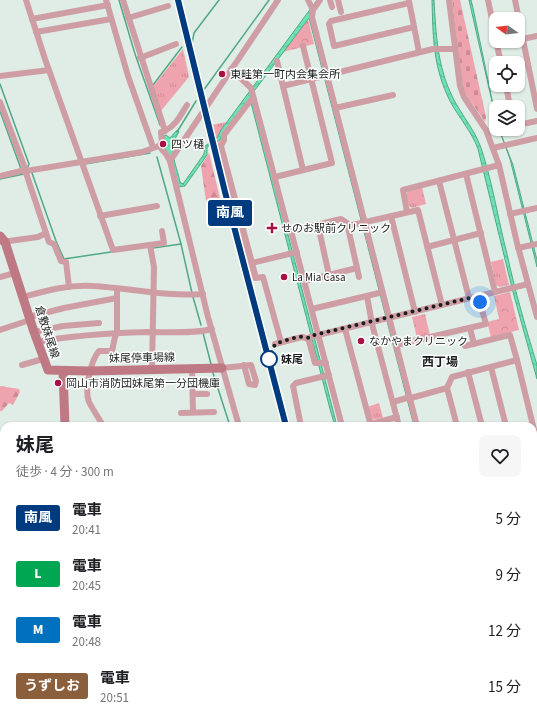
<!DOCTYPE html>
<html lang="ja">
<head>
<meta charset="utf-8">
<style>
	body { margin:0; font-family:"Source Sans 3","Noto Sans JP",sans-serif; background:#f6f6f6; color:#202124; height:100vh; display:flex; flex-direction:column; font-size:15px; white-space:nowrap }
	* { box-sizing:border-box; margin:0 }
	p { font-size:13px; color:#757577 }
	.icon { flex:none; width:22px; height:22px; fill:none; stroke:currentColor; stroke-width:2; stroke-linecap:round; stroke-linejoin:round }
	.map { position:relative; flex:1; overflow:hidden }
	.sheet { position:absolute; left:0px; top:422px; width:537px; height:300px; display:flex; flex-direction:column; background:#fff; border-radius:12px 12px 0 0; box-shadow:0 1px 3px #0004 }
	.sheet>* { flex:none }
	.badge { padding:0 8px; border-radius:3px; font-size:14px; line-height:26px }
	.needle { width:26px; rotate:284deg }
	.controls { position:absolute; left:489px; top:12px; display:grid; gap:8px }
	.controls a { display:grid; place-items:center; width:36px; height:36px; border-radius:8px; background:#fff; box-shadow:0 1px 3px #0004; font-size:20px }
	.you { position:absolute; width:20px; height:20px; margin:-10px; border:3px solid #fff; border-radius:50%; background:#1a73e8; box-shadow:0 0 0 6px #1a73e833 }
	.map>.badge { position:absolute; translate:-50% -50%; box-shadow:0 0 0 2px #fff }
	.round { display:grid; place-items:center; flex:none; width:42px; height:42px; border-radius:8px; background:#f6f6f6 }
	.overview { display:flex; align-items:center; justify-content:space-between; height:68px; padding:0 16px }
	h1 { font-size:19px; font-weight:700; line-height:30px }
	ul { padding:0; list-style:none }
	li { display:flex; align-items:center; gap:12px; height:56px; padding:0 16px }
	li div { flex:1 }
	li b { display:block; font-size:15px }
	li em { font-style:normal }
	li .badge { min-width:44px; font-weight:700; text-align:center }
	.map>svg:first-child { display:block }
	.grass { fill:url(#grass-tufts) }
	.forest { fill:url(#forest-firs) }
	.cemetery { fill:url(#cemetery-stones) }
	.park { fill:url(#park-crowns) }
	.water { fill:url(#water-waves); stroke:#52a886 }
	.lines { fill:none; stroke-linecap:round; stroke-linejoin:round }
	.stream { stroke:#52a886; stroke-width:1.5 }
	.street { stroke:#cf9ea5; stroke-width:6 }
	.secondary { stroke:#be7984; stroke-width:9 }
	.rail-casing { stroke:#747d79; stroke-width:3 }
	.rail { stroke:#fff; stroke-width:1.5; stroke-dasharray:4.5; stroke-linecap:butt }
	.line-casing { stroke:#fff; stroke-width:9 }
	.line { stroke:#003b80; stroke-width:6 }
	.walk { stroke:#191e1c; stroke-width:4; stroke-dasharray:0 7.2 }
	.poi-dot { fill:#a71044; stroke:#fff; stroke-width:1.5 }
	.stop-dot { fill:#fff; stroke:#003b80; stroke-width:2 }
	.labels { text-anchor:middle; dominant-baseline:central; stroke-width:3; stroke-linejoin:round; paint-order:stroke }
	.poi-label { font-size:11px; fill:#191e1c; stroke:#fff; text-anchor:start }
	.street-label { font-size:11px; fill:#191e1c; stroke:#fff }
	.stop-label { font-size:11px; font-weight:bold; fill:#191e1c; stroke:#fff; text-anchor:start }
	.neighbourhood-label { font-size:12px; font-weight:bold; fill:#191e1c; stroke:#fff }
</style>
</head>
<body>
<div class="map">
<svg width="537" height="722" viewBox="0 0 537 722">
	<defs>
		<pattern id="grass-tufts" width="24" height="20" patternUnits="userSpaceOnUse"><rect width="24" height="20" fill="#eea3ae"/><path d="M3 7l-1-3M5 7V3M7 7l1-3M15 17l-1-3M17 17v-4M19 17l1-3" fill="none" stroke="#cc8c95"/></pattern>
		<pattern id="forest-firs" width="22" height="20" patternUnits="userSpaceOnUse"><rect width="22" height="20" fill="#eea3ae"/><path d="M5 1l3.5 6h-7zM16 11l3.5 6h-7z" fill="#cc8c95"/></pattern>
		<pattern id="cemetery-stones" width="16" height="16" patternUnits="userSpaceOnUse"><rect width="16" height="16" fill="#eea3ae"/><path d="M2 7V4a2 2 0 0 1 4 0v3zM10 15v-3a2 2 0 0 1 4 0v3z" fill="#cc8c95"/></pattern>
		<pattern id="park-crowns" width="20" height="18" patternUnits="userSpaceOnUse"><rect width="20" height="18" fill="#eea3ae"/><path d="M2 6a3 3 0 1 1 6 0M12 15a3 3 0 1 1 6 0" fill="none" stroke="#cc8c95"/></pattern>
		<pattern id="water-waves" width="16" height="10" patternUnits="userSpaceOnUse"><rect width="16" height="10" fill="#6be3b3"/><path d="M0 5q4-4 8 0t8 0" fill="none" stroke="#5cc299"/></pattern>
	</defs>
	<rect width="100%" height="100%" fill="#dfede6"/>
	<g class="grass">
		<polygon points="183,49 189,77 160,112 152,88"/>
		<polygon points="209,119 211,119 212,125 226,122 217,138 214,139"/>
		<polygon points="223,135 219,146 255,280 253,281 241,239 238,239 214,144 220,141"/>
		<polygon points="422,187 426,204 412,208 409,206 406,195 408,191 412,191"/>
		<polygon points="503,259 509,285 500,287 496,285 491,262"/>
		<polygon points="425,314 430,335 417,338 412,317"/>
		<polygon points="379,403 383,418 371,420 367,407"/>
	</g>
	<g class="forest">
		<polygon points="209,153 225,219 209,222 201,166"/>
		<polygon points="0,386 19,389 20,392 13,405 9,403 2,411 0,411"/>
	</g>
	<polygon class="cemetery" points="452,0 460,0 486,117 485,122 463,90"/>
	<g class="park">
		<polygon points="308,19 314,44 283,52"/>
		<polygon points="510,292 519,330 491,337 487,322 499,319 494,296"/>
		<polygon points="535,573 537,581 537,610 533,611 533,574"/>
	</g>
	<g class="water">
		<path d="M317 0 311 12 415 426H414L309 18 252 94 337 426H335L330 409 250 99 223 133 220 140 207 147V155L185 186 178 187 163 147 165 145 164 136 166 135 170 138 177 130 179 132C167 149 176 163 180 182L183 184 204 154 205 146 217 138 221 130Z"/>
		<path d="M432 0H434C436 34 437 66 453 98 462 116 476 131 482 151 493 185 498 219 507 254 515 291 526 329 537 365V379L513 292 478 149C472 132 459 118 450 101 433 67 433 37 432 0Z"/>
		<polygon points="469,0 471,0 473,8 496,119"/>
		<polygon points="499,129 513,165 537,260 537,267 510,159"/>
	</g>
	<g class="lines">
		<g class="stream">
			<polyline points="119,0 135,54 160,125"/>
			<polyline points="192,44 194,33 219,0"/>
			<polyline points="0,84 29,164 27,169"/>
			<polyline points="153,85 182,47"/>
			<polyline points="203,91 269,0"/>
			<polyline points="0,111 21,169"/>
			<polyline points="177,132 196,101"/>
			<polyline points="157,157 181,244 192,293"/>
			<polyline points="85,164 150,153"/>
			<polyline points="32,173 56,241 64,259 111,252"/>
			<polyline points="0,179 24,174"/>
			<polyline points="153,248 181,244"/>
			<polyline points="193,297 201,325"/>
			<polyline points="203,333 211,364"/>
			<polyline points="213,373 230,426"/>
		</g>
		<g class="street">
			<polyline points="26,0 45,59 113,250 164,243 162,231"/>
			<polyline points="106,0 128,76 153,147"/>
			<polyline points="123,0 165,131 161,132 162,142 159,146"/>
			<polyline points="308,0 313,10"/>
			<polyline points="320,0 313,10 312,17 417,426"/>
			<polyline points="330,0 332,7"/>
			<polyline points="338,0 341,12"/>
			<polyline points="449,0 460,86 464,97 486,130 499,165 517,243 537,317"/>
			<polyline points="488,0 496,39"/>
			<polyline points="515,0 537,109"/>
			<polyline points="409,1 419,52"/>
			<polyline points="409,3 331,21 329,24 334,46 414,27"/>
			<polyline points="128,18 168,6"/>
			<polyline points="32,19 108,5"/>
			<polyline points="36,32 111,19"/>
			<polyline points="518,40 537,36"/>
			<polyline points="496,41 501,63"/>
			<polyline points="497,44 514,41"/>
			<polyline points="140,58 176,44"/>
			<polyline points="277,61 303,170"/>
			<polyline points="231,69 251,88 286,221 291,231 342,426"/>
			<polyline points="0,76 49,70"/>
			<polyline points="506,85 510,107"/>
			<polyline points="283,86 433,49 454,49"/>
			<polyline points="254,99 250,101 224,135 224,140 221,146 252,263 297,252"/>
			<polyline points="0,102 26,171 142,152 159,146 166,154 170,161 278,0"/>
			<polyline points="335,108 393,95"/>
			<polyline points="518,125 537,121"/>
			<path d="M165 131C177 124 180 116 187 105"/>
			<polyline points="493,148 537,138"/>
			<polyline points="170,161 208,317 239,426"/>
			<polyline points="466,174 495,292"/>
			<polyline points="0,176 25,170 49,242 54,244 61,261 66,262 69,287"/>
			<polyline points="275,177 332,163 303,46"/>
			<polyline points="439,181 469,298"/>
			<polyline points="407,212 403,190 499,165"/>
			<polyline points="510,214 537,208"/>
			<polyline points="100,216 157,206"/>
			<polyline points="391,216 415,312"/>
			<polyline points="318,225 329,275"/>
			<polyline points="348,226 418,210 442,305"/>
			<polyline points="291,231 341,219 347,223 359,277"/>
			<polyline points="2,242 38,237 46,233"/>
			<polyline points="150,245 154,267 152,370"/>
			<polyline points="427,247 481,233"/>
			<polyline points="518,248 537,244"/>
			<polyline points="252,263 256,278 263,277 281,342"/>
			<polyline points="0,277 15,273"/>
			<polyline points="304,281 357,268"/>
			<polyline points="367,296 372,324 399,426"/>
			<path d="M23 297C45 291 69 284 93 286 129 288 166 297 203 294"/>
			<polyline points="312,309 379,293"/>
			<polyline points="29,317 64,308 117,298"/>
			<polyline points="470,328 474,344"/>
			<polyline points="345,329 371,426"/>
			<polyline points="0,330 30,320"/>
			<polyline points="34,332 63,326 99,323"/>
			<path d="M37 342C74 335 110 333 148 332 169 332 191 334 212 329"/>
			<polyline points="275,344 302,337 309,339"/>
			<polyline points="396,345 486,324 478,296"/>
			<polyline points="465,346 510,335 517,360"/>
			<polyline points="326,363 315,363 309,341 310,337 528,284"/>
			<polyline points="22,365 43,359"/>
			<polyline points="491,367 506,426"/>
			<polyline points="222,368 251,365 256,381 255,385 249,384 244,365"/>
			<polyline points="192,369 193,412"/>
			<polyline points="468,372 482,426"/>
			<polyline points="193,394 207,394"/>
			<polyline points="411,398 447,388"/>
			<polyline points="393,402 410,397"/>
			<polyline points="181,413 214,412"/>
			<path d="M103 426C99 418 93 410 89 402 84 390 91 360 99 351H112L115 337 117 333V289"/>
			<polyline points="301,426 293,386 296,383 329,375"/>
			<polyline points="364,426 397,417"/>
			<polyline points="457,426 447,388 452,377 517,360 537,442"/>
			<polyline points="533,452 537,451"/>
			<polyline points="533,487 537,486"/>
			<polyline points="533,511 537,510"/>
			<polyline points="0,517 4,518"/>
			<polyline points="533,541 537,539"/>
			<polyline points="0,557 4,557"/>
			<polyline points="533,569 537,568"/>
			<polyline points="533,613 537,612"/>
			<polyline points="0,622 4,622"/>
			<polyline points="533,634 537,650"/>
			<polyline points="0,673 4,676"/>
			<polyline points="0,703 4,696"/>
			<polyline points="533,717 537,716"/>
			<polyline points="414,718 415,722"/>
			<polyline points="488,718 488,722"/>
			<polyline points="493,718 494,722"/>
			<polyline points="318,719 318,718"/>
			<polyline points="434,719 439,718"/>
			<polyline points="268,722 268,718"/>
			<polyline points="323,722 330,718"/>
			<polyline points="343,722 353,718"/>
			<polyline points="513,722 524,719 524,718"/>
		</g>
		<g class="secondary">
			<polyline points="0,236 5,242 34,332 48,370 89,371 222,368"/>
			<polyline points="63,371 65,426"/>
			<polyline points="150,718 158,722"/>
			<polyline points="41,722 43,718"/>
		</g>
		<g class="rail-casing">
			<g id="rail">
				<polyline points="177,0 221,177 286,426"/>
				<polyline points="300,722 301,718"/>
			</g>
		</g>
		<use href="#rail" class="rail"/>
	</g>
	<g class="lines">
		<g class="line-casing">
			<polyline id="line" points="178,0 225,192 286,426"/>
		</g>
		<use href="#line" class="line"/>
		<path class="walk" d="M269 359 275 344C285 341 299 334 309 338L314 335 478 296 480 302"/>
	</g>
	<g class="poi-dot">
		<circle cx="222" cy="74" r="4"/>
		<circle cx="163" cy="144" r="4"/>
		<path d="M270 222h4v4h4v4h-4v4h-4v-4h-4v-4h4z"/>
		<circle cx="284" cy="277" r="4"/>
		<circle cx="361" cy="341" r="4"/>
		<circle cx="58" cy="383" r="4"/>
	</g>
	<circle class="stop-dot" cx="269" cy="359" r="8"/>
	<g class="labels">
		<g class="poi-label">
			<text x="230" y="74">東畦第一町内会集会所</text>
			<text x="171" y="144">四ツ樋</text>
			<text x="281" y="228">せのお駅前クリニック</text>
			<text x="292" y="277">La Mia Casa</text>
			<text x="369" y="341">なかやまクリニック</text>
			<text x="66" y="383">岡山市消防団妹尾第一分団機庫</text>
		</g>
		<g class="street-label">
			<text transform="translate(47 332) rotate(72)">倉敷妹尾線</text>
			<text transform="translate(142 358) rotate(-1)">妹尾停車場線</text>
		</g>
		<g class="stop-label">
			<text x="281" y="359">妹尾</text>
		</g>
		<g class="neighbourhood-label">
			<text x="440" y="362">西丁場</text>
		</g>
	</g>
</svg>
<div class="controls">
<a><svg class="needle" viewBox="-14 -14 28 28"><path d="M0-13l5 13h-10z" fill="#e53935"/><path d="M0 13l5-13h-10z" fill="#757577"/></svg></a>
<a><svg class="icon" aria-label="locate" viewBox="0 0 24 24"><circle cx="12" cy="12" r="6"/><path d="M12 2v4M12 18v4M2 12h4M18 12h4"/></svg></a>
<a><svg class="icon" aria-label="layers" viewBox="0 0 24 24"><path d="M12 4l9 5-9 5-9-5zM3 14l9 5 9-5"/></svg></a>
</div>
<div class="you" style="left:480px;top:302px"></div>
<b class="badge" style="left:230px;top:213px;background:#003b80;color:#fff">南風</b>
<section class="sheet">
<div class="overview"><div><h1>妹尾</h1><p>徒歩 · 4 分 · 300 m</p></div><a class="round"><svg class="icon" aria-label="heart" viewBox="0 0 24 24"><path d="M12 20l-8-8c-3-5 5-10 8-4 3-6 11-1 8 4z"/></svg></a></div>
<ul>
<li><span class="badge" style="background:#003b80;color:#fff">南風</span><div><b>電車</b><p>20:41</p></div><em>5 分</em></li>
<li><span class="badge" style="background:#00a651;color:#fff">L</span><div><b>電車</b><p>20:45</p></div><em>9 分</em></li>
<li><span class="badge" style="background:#0071be;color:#fff">M</span><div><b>電車</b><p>20:48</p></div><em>12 分</em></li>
<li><span class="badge" style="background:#8b5e3c;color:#fff">うずしお</span><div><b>電車</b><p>20:51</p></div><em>15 分</em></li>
</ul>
</section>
</div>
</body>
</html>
